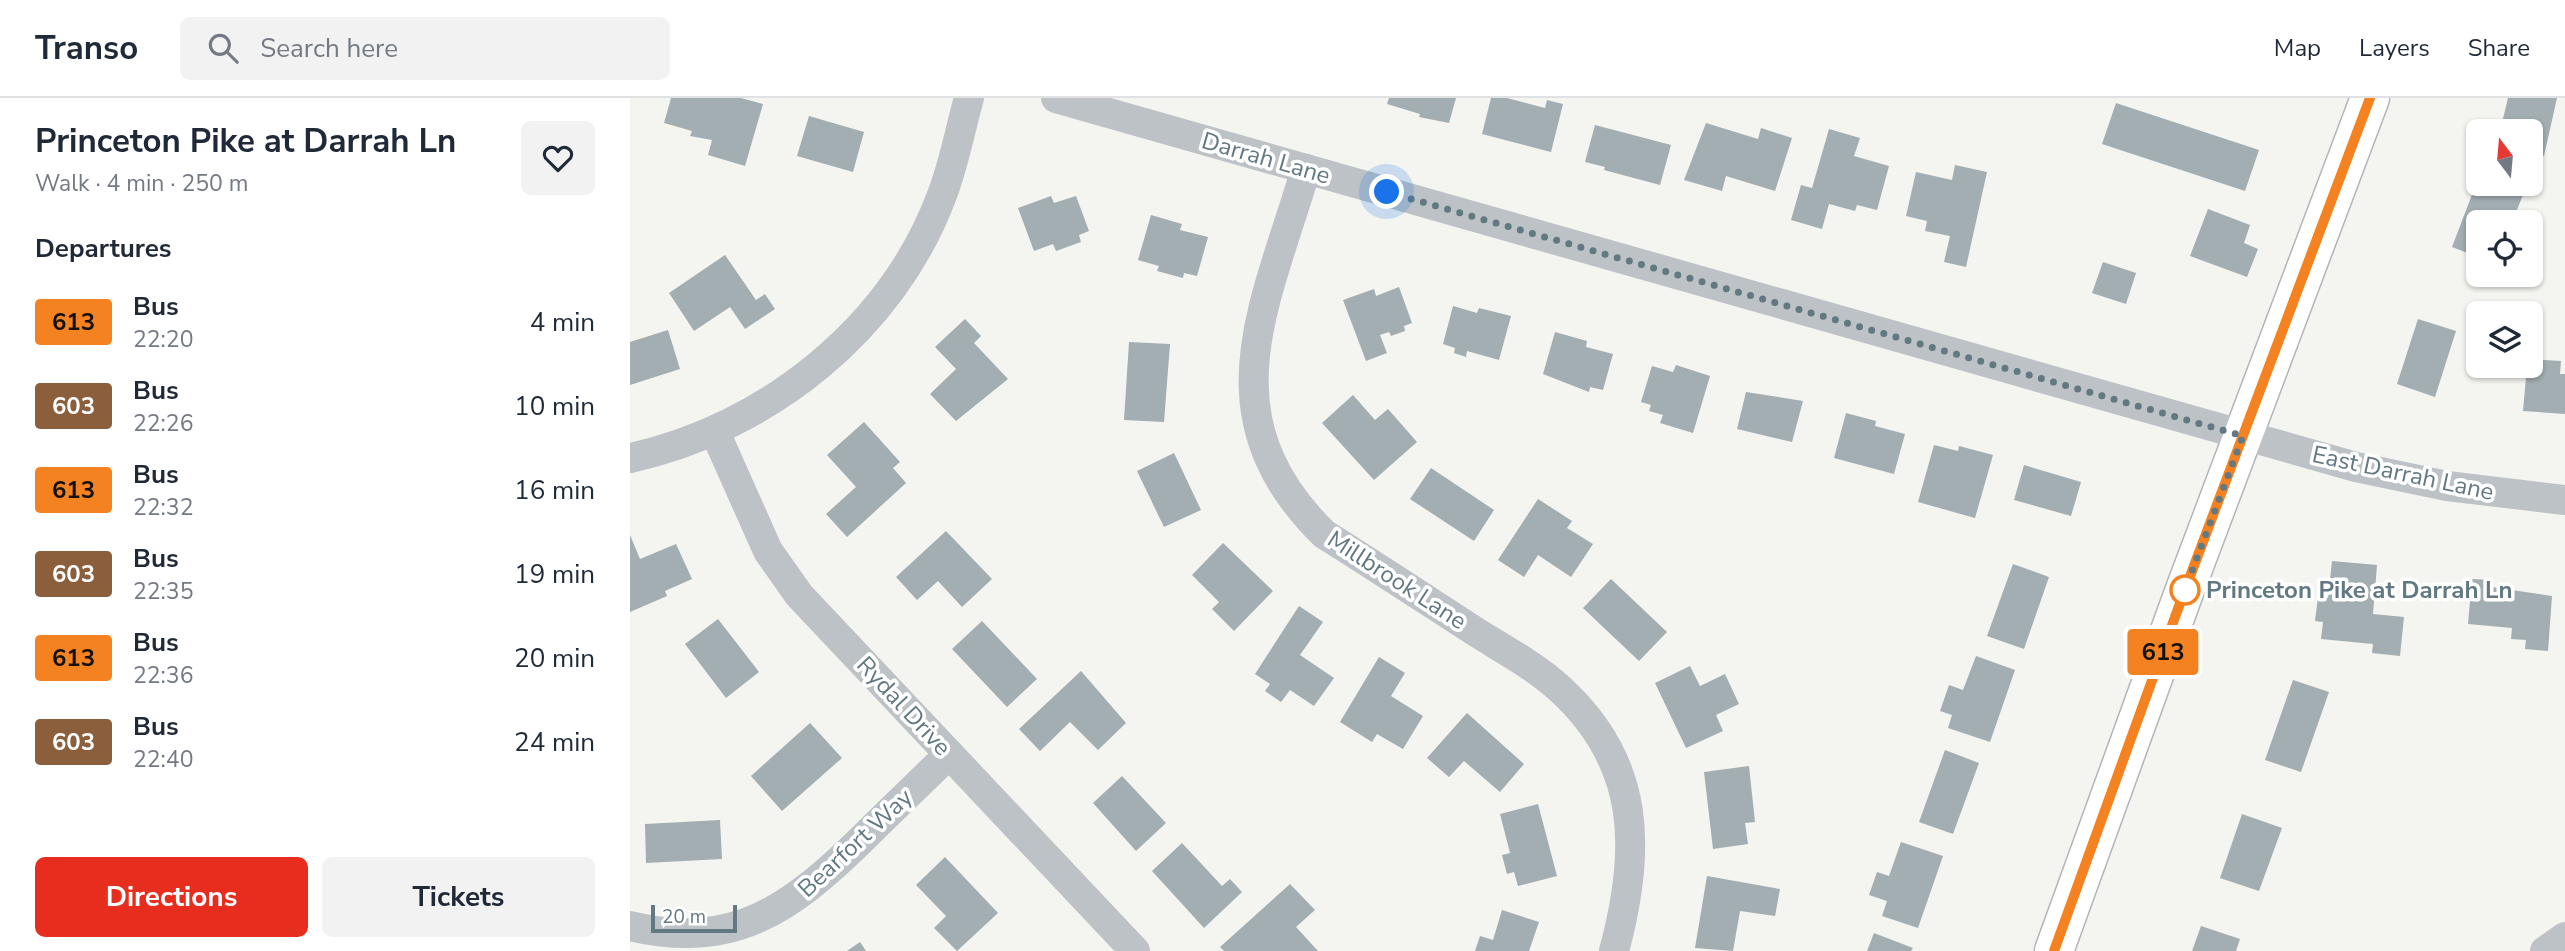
<!DOCTYPE html>
<html lang="en">
<head>
<meta charset="utf-8">
<style>
	body { margin:0; font-family:"Nunito Sans",sans-serif; background:#f2f2f3; color:#1f2937; height:100vh; display:flex; flex-direction:column; font-size:26px; white-space:nowrap }
	* { box-sizing:border-box; margin:0 }
	p { font-size:23px; color:#747a83 }
	.icon { flex:none; width:38px; height:38px; fill:none; stroke:currentColor; stroke-width:2; stroke-linecap:round; stroke-linejoin:round }
	.map { position:relative; flex:1; overflow:hidden }
	.drawer { display:flex; flex-direction:column; background:#fff; width:630px }
	.drawer>* { flex:none }
	.badge { padding:0 14px; border-radius:5px; font-size:24px; line-height:46px }
	.needle { width:46px; rotate:344deg }
	.tools { position:absolute; left:1836px; top:21px; display:grid; gap:14px }
	.tools a { display:grid; place-items:center; width:77px; height:77px; border-radius:10px; background:#fff; box-shadow:0 2px 5px #0004; font-size:35px }
	.scale { position:absolute; left:21px; bottom:18px; width:86px; box-sizing:border-box; padding-left:7px; border:4px solid #627982; border-top:0; font-size:19px; line-height:24px; white-space:nowrap; color:#627982; -webkit-text-stroke:5px #fff; paint-order:stroke }
	.you { position:absolute; width:35px; height:35px; margin:-18px; border:5px solid #fff; border-radius:50%; background:#1a73e8; box-shadow:0 0 0 10px #1a73e833 }
	.map>.badge { position:absolute; translate:-50% -50%; box-shadow:0 0 0 4px #fff }
	h2 { padding:0 35px; font-size:26px; line-height:63px }
	.round { display:grid; place-items:center; flex:none; width:74px; height:74px; border-radius:10px; background:#f2f2f3 }
	.overview { display:flex; align-items:center; justify-content:space-between; height:119px; padding:0 35px }
	h1 { font-size:33px; font-weight:700; line-height:52px }
	.primary-button { display:flex; gap:14px; margin-top:auto; padding:14px 35px }
	.primary-button a { flex:1; height:80px; border-radius:10px; background:#e62d1e; color:#fff; font-size:28px; font-weight:700; line-height:80px; text-align:center }
	.primary-button a+a { background:#f2f2f3; color:#1f2937 }
	ul { padding:0; list-style:none }
	li { display:flex; align-items:center; gap:21px; height:84px; padding:0 35px }
	li div { flex:1 }
	li b { display:block; font-size:26px }
	li em { font-style:normal }
	li .badge { min-width:77px; font-weight:700; text-align:center }
	header { display:flex; align-items:center; gap:42px; box-sizing:border-box; height:98px; padding:0 35px; background:#fff; border-bottom:2px solid #e0e1e3 }
	header strong { font-size:33px }
	nav { display:flex; gap:38px; margin-inline-start:auto; font-size:24px }
	.search { width:490px; height:63px; background:#f2f2f3; display:flex; align-items:center; gap:18px; box-sizing:border-box; padding:0 24px; border-radius:10px; color:#747a83; font-size:26px }
	main { display:flex; flex:1; min-height:0 }
	.map>svg:first-child { display:block }
	.building { fill:#a2aeb2 }
	.lines { fill:none; stroke-linecap:round; stroke-linejoin:round }
	.major-casing { stroke:#b0b6b9; stroke-width:41 }
	.minor { stroke:#bcc2c5; stroke-width:30 }
	.major { stroke:#fff; stroke-width:38 }
	.line-casing { stroke:#fff; stroke-width:16 }
	.line { stroke:#f58220; stroke-width:10 }
	.walk { stroke:#627982; stroke-width:7; stroke-dasharray:0 12.6 }
	.stop-dot { fill:#fff; stroke:#f58220; stroke-width:3.5 }
	.labels { text-anchor:middle; dominant-baseline:central; stroke-width:7; stroke-linejoin:round; paint-order:stroke }
	.street-label { font-size:24px; fill:#627982; stroke:#fff }
	.stop-label { font-size:24px; font-weight:bold; fill:#627982; stroke:#fff; text-anchor:start }
</style>
</head>
<body>
<header>
<strong>Transo</strong>
<div class="search"><svg class="icon" aria-label="search" viewBox="0 0 24 24"><circle cx="10" cy="10" r="6"/><path d="M15 15l6 6"/></svg>Search here</div>
<nav><a>Map</a><a>Layers</a><a>Share</a></nav>
</header>
<main>
<section class="drawer">
<div class="overview"><div><h1>Princeton Pike at Darrah Ln</h1><p>Walk · 4 min · 250 m</p></div><a class="round"><svg class="icon" aria-label="heart" viewBox="0 0 24 24"><path d="M12 20l-8-8c-3-5 5-10 8-4 3-6 11-1 8 4z"/></svg></a></div>
<h2>Departures</h2>
<ul>
<li><span class="badge" style="background:#f58220;color:#111">613</span><div><b>Bus</b><p>22:20</p></div><em>4 min</em></li>
<li><span class="badge" style="background:#8b5e3c;color:#fff">603</span><div><b>Bus</b><p>22:26</p></div><em>10 min</em></li>
<li><span class="badge" style="background:#f58220;color:#111">613</span><div><b>Bus</b><p>22:32</p></div><em>16 min</em></li>
<li><span class="badge" style="background:#8b5e3c;color:#fff">603</span><div><b>Bus</b><p>22:35</p></div><em>19 min</em></li>
<li><span class="badge" style="background:#f58220;color:#111">613</span><div><b>Bus</b><p>22:36</p></div><em>20 min</em></li>
<li><span class="badge" style="background:#8b5e3c;color:#fff">603</span><div><b>Bus</b><p>22:40</p></div><em>24 min</em></li>
</ul>
<div class="primary-button"><a>Directions</a><a>Tickets</a></div>
</section>
<div class="map">
<svg width="1935" height="853" viewBox="0 0 1935 853">
	<rect width="100%" height="100%" fill="#f4f4f0"/>
	<g class="building">
		<polygon points="41,0 111,0 133,6 115,68 78,57 82,42 60,38 62,33 34,25"/>
		<polygon points="759,0 826,0 819,25 789,19 790,16 757,6"/>
		<polygon points="861,0 877,0 915,10 917,2 933,6 921,54 852,36"/>
		<polygon points="1878,0 1927,0 1914,58 1900,55 1900,33 1870,33"/>
		<polygon points="1486,5 1629,52 1615,93 1472,46"/>
		<polygon points="179,18 234,34 223,74 167,58"/>
		<polygon points="1076,25 1128,41 1131,30 1162,40 1145,93 1096,78 1092,93 1054,82"/>
		<polygon points="965,27 1041,47 1030,87 974,72 975,69 955,64"/>
		<polygon points="1199,31 1230,40 1224,58 1259,68 1247,112 1227,107 1225,113 1199,106 1192,131 1161,122 1171,87 1182,90"/>
		<polygon points="1325,67 1357,74 1336,169 1314,164 1320,138 1295,133 1297,123 1276,118 1286,74 1322,82"/>
		<polygon points="1846,86 1858,86 1893,97 1882,124 1848,124 1848,159 1822,149"/>
		<polygon points="421,98 424,105 446,98 459,133 449,137 451,144 426,153 423,146 404,153 388,110"/>
		<polygon points="1578,111 1620,127 1614,145 1628,151 1617,179 1560,158"/>
		<polygon points="521,117 552,126 550,132 578,139 567,178 554,175 553,180 527,173 529,168 508,162"/>
		<polygon points="95,157 126,202 135,196 145,211 115,231 100,209 64,233 39,195"/>
		<polygon points="1473,164 1506,175 1496,206 1462,195"/>
		<polygon points="769,189 782,225 774,228 775,233 761,238 759,234 750,237 757,255 736,263 713,202 744,191 746,198"/>
		<polygon points="823,208 847,215 849,210 881,218 869,262 837,253 836,259 824,255 825,250 813,246"/>
		<polygon points="335,221 351,238 344,245 378,281 326,323 300,296 326,271 305,249"/>
		<polygon points="1788,221 1826,233 1805,299 1767,286"/>
		<polygon points="38,232 50,271 0,287 0,244"/>
		<polygon points="925,234 957,243 956,249 983,256 973,292 960,289 959,294 913,276"/>
		<polygon points="499,244 540,246 534,324 494,322"/>
		<polygon points="1900,261 1931,263 1930,276 1935,276 1935,316 1893,313 1897,268 1900,268"/>
		<polygon points="1046,267 1080,278 1063,335 1030,325 1033,317 1019,313 1021,307 1011,304 1022,268 1043,274"/>
		<polygon points="1116,294 1173,303 1162,344 1107,331"/>
		<polygon points="723,297 745,322 758,311 787,344 744,382 692,325"/>
		<polygon points="1216,315 1246,323 1245,328 1275,336 1264,376 1204,360"/>
		<polygon points="234,324 270,364 263,370 276,385 217,439 196,416 226,389 197,357"/>
		<polygon points="1304,347 1328,353 1329,348 1363,357 1345,420 1288,404"/>
		<polygon points="544,355 571,412 534,429 507,373"/>
		<polygon points="1394,367 1451,384 1441,418 1384,402"/>
		<polygon points="801,370 864,412 844,443 780,401"/>
		<polygon points="908,401 942,423 937,430 963,446 941,479 908,457 894,479 868,462"/>
		<polygon points="316,433 362,481 332,509 308,483 287,502 266,479"/>
		<polygon points="0,437 10,461 46,446 62,481 35,493 37,498 0,514"/>
		<polygon points="593,445 643,493 604,533 582,511 589,504 562,477"/>
		<polygon points="1702,463 1747,467 1743,516 1774,519 1770,558 1742,555 1743,546 1691,541 1693,524 1685,523 1688,499 1698,500"/>
		<polygon points="1383,466 1419,479 1394,551 1357,538"/>
		<polygon points="981,481 1037,534 1009,563 953,510"/>
		<polygon points="1842,481 1863,482 1862,489 1922,498 1918,553 1895,551 1896,542 1881,541 1882,530 1838,526"/>
		<polygon points="669,508 693,524 670,557 704,580 684,608 660,592 651,604 635,593 640,586 625,576"/>
		<polygon points="88,521 129,574 96,600 55,546"/>
		<polygon points="352,523 407,581 377,609 322,551"/>
		<polygon points="1346,558 1385,572 1360,644 1318,630 1322,617 1310,613 1319,587 1333,592"/>
		<polygon points="749,559 775,575 761,598 793,618 773,651 747,636 742,644 710,624"/>
		<polygon points="1060,568 1070,588 1095,576 1109,606 1086,617 1093,633 1056,650 1025,585"/>
		<polygon points="451,573 496,625 468,652 440,624 410,653 389,631"/>
		<polygon points="1663,582 1699,594 1671,674 1635,662"/>
		<polygon points="837,615 894,666 870,694 834,663 819,679 797,660"/>
		<polygon points="180,625 212,660 152,713 121,678"/>
		<polygon points="1315,652 1349,665 1323,736 1289,724"/>
		<polygon points="1119,668 1125,724 1115,725 1118,746 1083,751 1074,674"/>
		<polygon points="492,678 536,725 506,753 463,705"/>
		<polygon points="908,706 927,778 888,788 884,774 877,776 872,757 880,755 870,716"/>
		<polygon points="1612,716 1652,730 1629,793 1590,780"/>
		<polygon points="90,722 92,761 16,765 15,726"/>
		<polygon points="1271,744 1313,758 1288,830 1252,818 1257,803 1239,797 1247,774 1259,778"/>
		<polygon points="552,745 592,788 600,781 612,794 574,830 522,773"/>
		<polygon points="315,759 368,815 327,853 304,830 316,818 286,787"/>
		<polygon points="1077,778 1150,791 1145,818 1110,813 1103,853 1065,850"/>
		<polygon points="660,786 685,812 666,829 688,853 594,853 590,849"/>
		<polygon points="872,812 909,824 899,853 845,853 850,838 863,842"/>
		<polygon points="1571,828 1610,841 1606,853 1562,853"/>
		<polygon points="1244,835 1283,850 1281,853 1237,853"/>
		<polygon points="230,844 236,853 217,853"/>
	</g>
	<g class="lines">
		<g class="major-casing">
			<polyline id="major" points="1424,853 1553,497 1740,0"/>
		</g>
		<g class="minor">
			<polyline points="426,0 1726,369 1817,388 1935,402"/>
			<path d="M676 71C635 209 574 318 694 436 745 468 795 501 846 534 873 551 905 568 929 590 1012 665 1011 753 984 853"/>
			<polyline points="85,334 138,453 169,497 505,853"/>
			<path d="M0 360C137 330 262 231 312 97 324 66 330 32 339 0"/>
			<path d="M0 828C104 853 161 810 231 742 260 713 290 685 319 656"/>
			<polyline points="1915,853 1935,839"/>
		</g>
		<use href="#major" class="major"/>
	</g>
	<g class="lines">
		<g class="line-casing">
			<polyline id="line" points="1424,853 1553,497 1740,0"/>
		</g>
		<use href="#line" class="line"/>
		<polyline class="walk" points="757,94 1613,338 1553,497 1555,492"/>
	</g>
	<circle class="stop-dot" cx="1555" cy="492" r="14"/>
	<g class="labels">
		<g class="street-label">
			<text transform="translate(636 60) rotate(16)">Darrah Lane</text>
			<text transform="translate(1773 375) rotate(12)">East Darrah Lane</text>
			<text transform="translate(767 482) rotate(33)">Millbrook Lane</text>
			<text transform="translate(274 608) rotate(47)">Rydal Drive</text>
			<text transform="translate(225 745) rotate(-43)">Bearfort Way</text>
		</g>
		<g class="stop-label">
			<text x="1576" y="492">Princeton Pike at Darrah Ln</text>
		</g>
	</g>
</svg>
<div class="tools">
<a><svg class="needle" viewBox="-14 -14 28 28"><path d="M0-13l5 13h-10z" fill="#e53935"/><path d="M0 13l5-13h-10z" fill="#747a83"/></svg></a>
<a><svg class="icon" aria-label="locate" viewBox="0 0 24 24"><circle cx="12" cy="12" r="6"/><path d="M12 2v4M12 18v4M2 12h4M18 12h4"/></svg></a>
<a><svg class="icon" aria-label="layers" viewBox="0 0 24 24"><path d="M12 4l9 5-9 5-9-5zM3 14l9 5 9-5"/></svg></a>
</div>
<div class="scale">20 m</div>
<div class="you" style="left:757px;top:94px"></div>
<b class="badge" style="left:1533px;top:554px;background:#f58220;color:#111">613</b>
</div>
</main>
</body>
</html>
